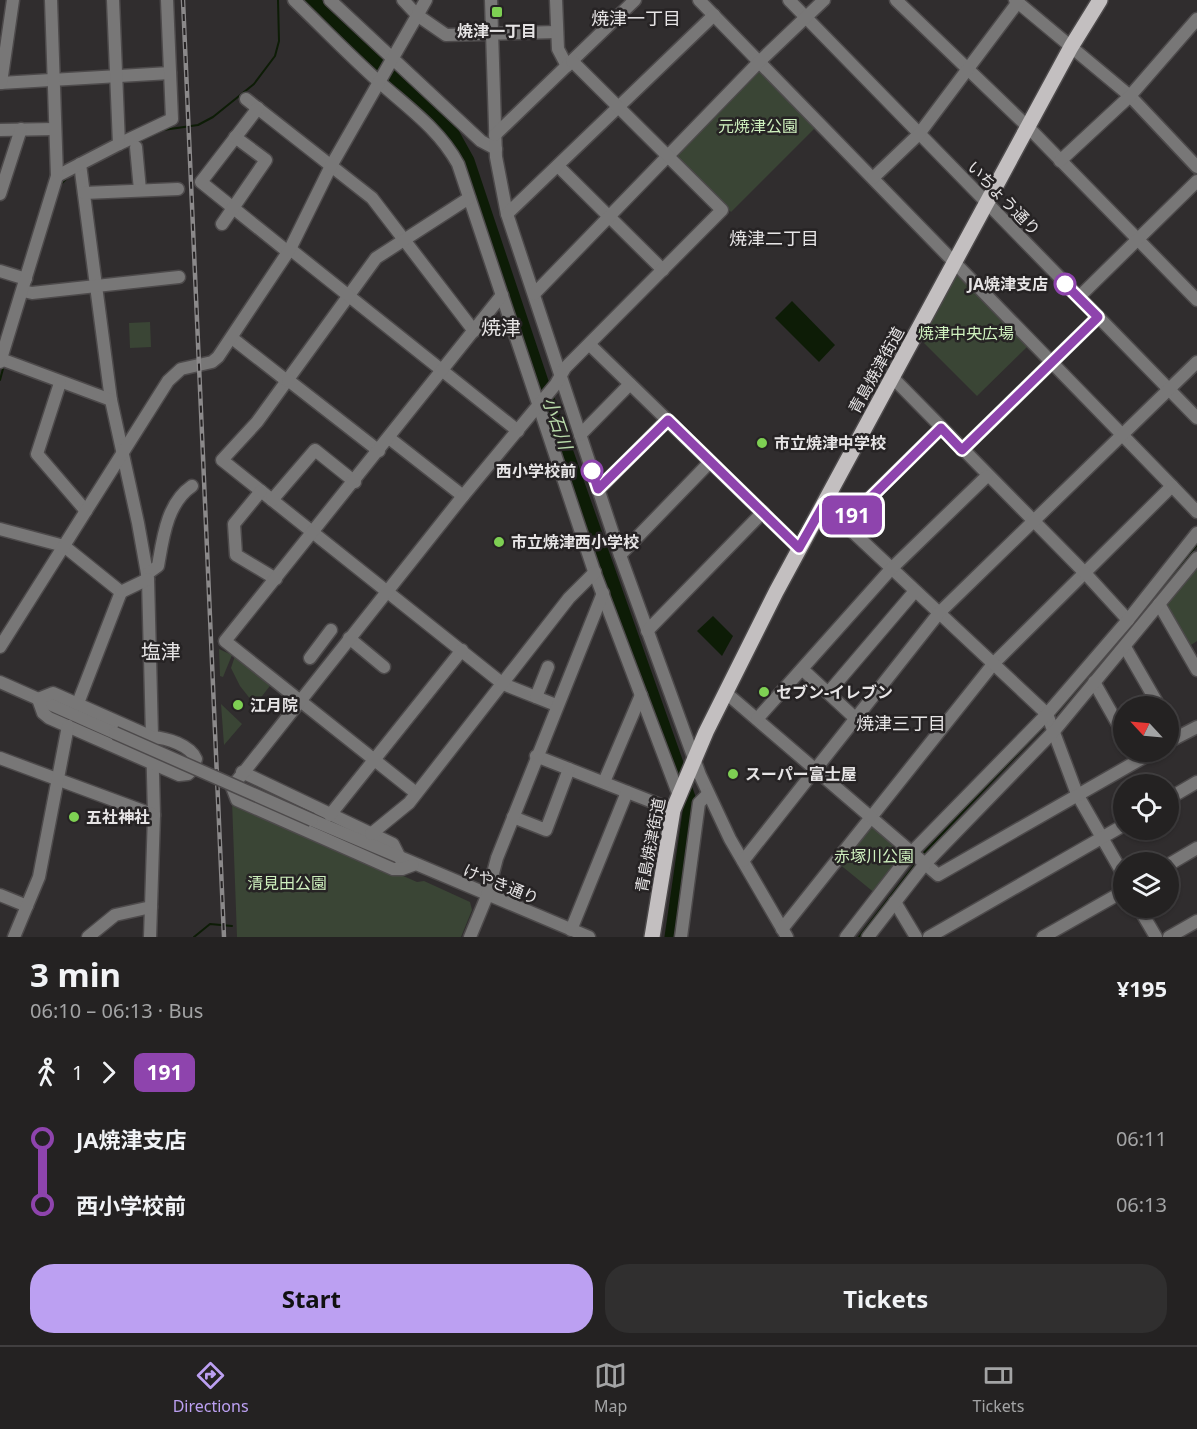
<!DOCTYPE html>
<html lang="en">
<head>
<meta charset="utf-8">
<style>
	body { margin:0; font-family:"Noto Sans","Noto Sans JP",sans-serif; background:#302f2f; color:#f1f3f6; height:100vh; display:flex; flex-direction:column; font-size:22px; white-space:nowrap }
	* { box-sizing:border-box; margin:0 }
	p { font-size:20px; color:#a3a4a5 }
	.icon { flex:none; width:33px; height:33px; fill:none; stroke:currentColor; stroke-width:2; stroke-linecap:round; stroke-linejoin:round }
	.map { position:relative; height:937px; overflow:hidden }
	.details { display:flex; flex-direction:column; background:#242222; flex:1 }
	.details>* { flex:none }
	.badge { padding:0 12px; border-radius:9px; font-size:21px; line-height:39px }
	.needle { width:39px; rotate:296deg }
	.fabs { position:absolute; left:1113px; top:696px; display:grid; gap:12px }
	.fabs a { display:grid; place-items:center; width:66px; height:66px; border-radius:50%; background:#242222; box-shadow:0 2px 4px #0004,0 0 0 2px #413f40; font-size:30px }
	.map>.badge { position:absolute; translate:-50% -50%; box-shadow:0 0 0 3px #fff }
	.legs { display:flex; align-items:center; gap:9px; height:66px; padding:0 30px; font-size:20px }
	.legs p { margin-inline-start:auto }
	.headline { display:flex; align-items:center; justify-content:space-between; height:102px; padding:0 30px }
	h1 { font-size:33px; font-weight:700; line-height:45px }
	.button { display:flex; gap:12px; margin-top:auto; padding:12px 30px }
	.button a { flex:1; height:69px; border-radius:24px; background:#bca0f2; color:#111; font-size:24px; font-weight:700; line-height:69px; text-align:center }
	.button a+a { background:#302f2f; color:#f1f3f6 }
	ul { padding:0 30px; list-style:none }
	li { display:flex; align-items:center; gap:21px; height:66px; font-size:22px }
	li i { display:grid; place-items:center; width:9px; height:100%; margin:0 8px; background:currentColor }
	li i::after { content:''; width:15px; height:15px; margin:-8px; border:4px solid; border-radius:50%; background:#242222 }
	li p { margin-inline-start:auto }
	li:first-child i { background:linear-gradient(#0000 50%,currentColor 0) }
	li:last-child i { background:linear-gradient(currentColor 50%,#0000 0) }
	.menu { display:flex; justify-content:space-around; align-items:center; height:84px; border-top:2px solid #413f40; background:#242222; font-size:16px; color:#a3a4a5 }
	.menu a { display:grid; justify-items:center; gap:3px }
	.menu .on { color:#bca0f2 }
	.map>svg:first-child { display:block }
	.green { fill:#3a4535 }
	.water { fill:#0d1c06 }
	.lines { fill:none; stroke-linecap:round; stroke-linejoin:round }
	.stream { stroke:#0d1c06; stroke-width:2 }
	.river { stroke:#0d1c06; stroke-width:15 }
	.minor-casing { stroke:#4d4a4b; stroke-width:15 }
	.major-casing { stroke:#4d4a4b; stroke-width:18 }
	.minor { stroke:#787777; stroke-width:12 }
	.major { stroke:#c3bfc0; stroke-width:15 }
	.rail-casing { stroke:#8b898a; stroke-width:4.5 }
	.rail { stroke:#262324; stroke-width:2; stroke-dasharray:7; stroke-linecap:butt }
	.minor-bridge-casing { stroke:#4d4a4b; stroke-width:15; stroke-linecap:butt }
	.minor-bridge { stroke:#787777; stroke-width:12 }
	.line-1-casing { stroke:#fff; stroke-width:14 }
	.line-1 { stroke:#8e44ad; stroke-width:9 }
	.poi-dot { fill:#7ed053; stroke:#262324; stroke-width:2 }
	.stop-1-dot { fill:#fff; stroke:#8e44ad; stroke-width:3 }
	.labels { text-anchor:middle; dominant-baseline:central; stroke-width:5; stroke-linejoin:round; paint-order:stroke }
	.poi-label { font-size:16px; font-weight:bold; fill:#e6e4e5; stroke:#262324; text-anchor:start }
	.park-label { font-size:16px; fill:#cef0be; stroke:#262324 }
	.street-label { font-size:16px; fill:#e6e4e5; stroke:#262324 }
	.stop-label { font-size:16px; font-weight:bold; fill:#e6e4e5; stroke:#262324; text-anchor:end }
	.neighbourhood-label { font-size:18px; fill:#e6e4e5; stroke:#262324 }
	.water-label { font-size:18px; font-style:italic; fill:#b8daa9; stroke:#262324 }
	.quarter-label { font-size:20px; fill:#e6e4e5; stroke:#262324 }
</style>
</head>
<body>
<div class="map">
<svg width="1197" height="937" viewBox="0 0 1197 937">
	<rect width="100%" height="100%" fill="#302d2e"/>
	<g class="green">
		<polygon points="759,67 817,126 731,212 673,156"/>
		<polygon points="957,272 1029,345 977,396 921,340"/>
		<polygon points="150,322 151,347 130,348 129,323"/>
		<polygon points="1197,562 1197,641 1191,645 1186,643 1164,606"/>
		<polygon points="219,649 232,655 223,677 220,676"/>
		<polygon points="236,653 273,682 255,705 240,686 231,668"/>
		<polygon points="221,704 242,724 224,745"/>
		<polygon points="232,801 417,882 424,881 470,902 472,910 461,937 237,937"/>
		<polygon points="872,824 905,852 876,894 838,863"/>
	</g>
	<g class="water">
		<polygon points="792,301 835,345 819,362 775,318"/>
		<polygon points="713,616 733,636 722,656 697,631"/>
	</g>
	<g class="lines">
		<g class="stream">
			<polyline points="138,142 163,130 198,125 213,117 254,84 275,56 279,41 278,0"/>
			<polyline points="116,152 133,144"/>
			<polyline points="60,185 69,176"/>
			<polyline points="0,380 4,365"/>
			<polyline points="600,573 606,569"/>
			<polyline points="1135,621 1197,545"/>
			<polyline points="1053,717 1112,648"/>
			<polyline points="921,856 1047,723"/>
			<polyline points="194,937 210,924 232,926"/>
			<polyline points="859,937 916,863"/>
		</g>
		<polyline class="river" points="311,0 435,114 452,134 467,161 541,382 691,806 672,937"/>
		<g class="minor-casing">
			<g id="minor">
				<path d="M294 0C322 27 349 55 378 81 407 107 439 129 458 164L595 574 678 793"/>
				<polyline points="330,0 481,141 496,149"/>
				<polyline points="403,0 417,15 446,35 557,32"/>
				<polyline points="491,0 496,157 507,214 620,555 700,775 730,839 787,937"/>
				<polyline points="556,0 558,49 567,66"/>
				<polyline points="699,0 1172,486 994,663 782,929"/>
				<polyline points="789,0 1197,418"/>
				<polyline points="896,0 1028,127 1197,300"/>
				<polyline points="1015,0 1130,96 1197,167"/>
				<polyline points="0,83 170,73"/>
				<polyline points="1,83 13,0"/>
				<polyline points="246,99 372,198 474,331"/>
				<polyline points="258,108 201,182 288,252"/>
				<polyline points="0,130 54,129"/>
				<polyline points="495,135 635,0"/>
				<polyline points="119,144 172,119 167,0"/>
				<polyline points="136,147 140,190"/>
				<polyline points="1060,161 1130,96 1197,19"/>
				<polyline points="80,164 111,400 138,523 148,579 154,815 150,937"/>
				<polyline points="558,166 663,270"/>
				<polyline points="57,176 119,144 113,0"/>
				<polyline points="873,178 919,134 1018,2"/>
				<polyline points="84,193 178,189"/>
				<polyline points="0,194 21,129"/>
				<polyline points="469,198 376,258 257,422 222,460 503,684 556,705"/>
				<polyline points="507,214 714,15"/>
				<polyline points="222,224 266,160 235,137"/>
				<polyline points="290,249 518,431"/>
				<polyline points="0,271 26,279"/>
				<polyline points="23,291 32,293 179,277"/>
				<polyline points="534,294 759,62 824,0"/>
				<polyline points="1079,297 1197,181"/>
				<polyline points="232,338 287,381"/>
				<polyline points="590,345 799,548"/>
				<polyline points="1,359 111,400"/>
				<polyline points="0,362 57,176 51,0"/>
				<polyline points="892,377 1085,573 1128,620"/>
				<polyline points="288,380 379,451"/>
				<polyline points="60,383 37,454 86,511"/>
				<polyline points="580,435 630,384"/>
				<polyline points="389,438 463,496"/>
				<polyline points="962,450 1098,317"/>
				<polyline points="1172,486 1197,512"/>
				<polyline points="598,490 667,420"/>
				<polyline points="261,491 234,524 236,555 276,579"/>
				<polyline points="272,500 315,450 355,482"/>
				<polyline points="823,504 1047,714 1077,794 1124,876"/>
				<polyline points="844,523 941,428"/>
				<polyline points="0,529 64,546 121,592 78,703"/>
				<polyline points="620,555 710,462"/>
				<path d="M147 574 158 566C163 537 167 503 192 486"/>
				<polyline points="121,592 148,579"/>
				<polyline points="1159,604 1197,670"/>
				<polyline points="647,631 763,512"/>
				<polyline points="349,638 384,667"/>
				<polyline points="0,647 168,381 181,369 212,362 218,357 290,249 331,166 426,0"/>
				<polyline points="1125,647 1159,706"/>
				<polyline points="310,658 331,630"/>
				<polyline points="802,669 855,718"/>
				<polyline points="0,682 115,733"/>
				<polyline points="1094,682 1124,735"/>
				<polyline points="725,692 938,875 1153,752"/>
				<path d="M53 693 152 737C167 738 190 745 196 759L192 770 188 774 179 775 49 718 43 713 38 699Z"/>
				<polyline points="828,693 915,591"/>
				<polyline points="536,697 548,667"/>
				<polyline points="757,719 891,569 987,476"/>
				<polyline points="1168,723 1177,737"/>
				<polyline points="1168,742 1197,727"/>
				<polyline points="536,756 673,810"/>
				<polyline points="0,758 154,815"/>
				<polyline points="242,772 393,844 401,860"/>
				<polyline points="604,782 641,695"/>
				<polyline points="416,793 225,641 502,295"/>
				<polyline points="1168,799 1197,782"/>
				<polyline points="330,815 462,650"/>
				<polyline points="513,817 546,830 569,769"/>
				<polyline points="312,820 589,937"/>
				<polyline points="371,834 409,803 569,598 595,572"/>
				<polyline points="743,861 939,613 1197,362"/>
				<polyline points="413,865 402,869 393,869 237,800 232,787 463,496 556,384 565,368 722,210 572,61"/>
				<polyline points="1168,865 1197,848"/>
				<polyline points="0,895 27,906"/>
				<polyline points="895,902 916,937"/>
				<polyline points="1139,908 1156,937"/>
				<polyline points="571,930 627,792"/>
				<polyline points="14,937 39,877 68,726"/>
				<polyline points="88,937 115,915 151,907"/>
				<polyline points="470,937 487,896 497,858 603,593"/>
				<polyline points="681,937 699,803 708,794"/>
				<polyline points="846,937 911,853 1047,714 1128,620 1197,533"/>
				<polyline points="868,937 924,865 1055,730 1197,558"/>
				<polyline points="929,937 1124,825"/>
				<polyline points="1043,937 1124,891"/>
				<polyline points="1169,937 1197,921"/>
			</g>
		</g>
		<g class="major-casing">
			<polyline id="major" points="652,937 673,810 706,732 776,592 1071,47 1100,0"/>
		</g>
		<use href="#minor" class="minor"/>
		<use href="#major" class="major"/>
		<g class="rail-casing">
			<polyline id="rail" points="183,0 224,937"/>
		</g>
		<use href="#rail" class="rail"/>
		<g class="minor-bridge-casing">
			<polyline id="minor-bridge" points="115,733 312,820"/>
		</g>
		<use href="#minor-bridge" class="minor-bridge"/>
	</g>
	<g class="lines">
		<g class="line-1-casing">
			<polyline id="line-1" points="592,471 598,489 668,420 799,548 824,504 844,524 941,428 962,450 1095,320 1098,317 1065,284"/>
		</g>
		<use href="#line-1" class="line-1"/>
	</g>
	<g class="poi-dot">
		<rect x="491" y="6" width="12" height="12" rx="3"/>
		<circle cx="762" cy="443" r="6"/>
		<circle cx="499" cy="542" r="6"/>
		<circle cx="764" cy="692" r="6"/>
		<circle cx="238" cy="705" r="6"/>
		<circle cx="733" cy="774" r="6"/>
		<circle cx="74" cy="817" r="6"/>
	</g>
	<g class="stop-1-dot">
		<circle cx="1065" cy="284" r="10"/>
		<circle cx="592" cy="471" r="10"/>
	</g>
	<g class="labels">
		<g class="poi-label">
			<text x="497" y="31" text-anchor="middle">焼津一丁目</text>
			<text x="774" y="443">市立焼津中学校</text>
			<text x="511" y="542">市立焼津西小学校</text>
			<text x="776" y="692">セブン-イレブン</text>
			<text x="250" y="705">江月院</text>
			<text x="745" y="774">スーパー富士屋</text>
			<text x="86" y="817">五社神社</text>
		</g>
		<g class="park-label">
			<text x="758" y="126">元焼津公園</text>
			<text x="966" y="333">焼津中央広場</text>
			<text x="874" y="856">赤塚川公園</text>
			<text x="287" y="883">清見田公園</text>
		</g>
		<g class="street-label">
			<text transform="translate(1004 198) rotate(46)">いちょう通り</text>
			<text transform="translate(876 370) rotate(-61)">青島焼津街道</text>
			<text transform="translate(650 845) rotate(-79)">青島焼津街道</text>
			<text transform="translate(501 884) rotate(22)">けやき通り</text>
		</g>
		<g class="stop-label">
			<text x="1048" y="284">JA焼津支店</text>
			<text x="576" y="471">西小学校前</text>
		</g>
		<g class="neighbourhood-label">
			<text x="636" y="18">焼津一丁目</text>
			<text x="774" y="238">焼津二丁目</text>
			<text x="901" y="723">焼津三丁目</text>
		</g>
		<g class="water-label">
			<text transform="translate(558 423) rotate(71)">小石川</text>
		</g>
		<g class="quarter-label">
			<text x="501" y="327">焼津</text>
			<text x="161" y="651">塩津</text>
		</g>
	</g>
</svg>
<div class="fabs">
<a><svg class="needle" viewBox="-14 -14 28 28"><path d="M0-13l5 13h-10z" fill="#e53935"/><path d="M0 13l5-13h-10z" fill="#a3a4a5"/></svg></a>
<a><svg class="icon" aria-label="locate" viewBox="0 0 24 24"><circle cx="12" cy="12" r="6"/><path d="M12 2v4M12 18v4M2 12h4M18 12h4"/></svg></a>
<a><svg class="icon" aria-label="layers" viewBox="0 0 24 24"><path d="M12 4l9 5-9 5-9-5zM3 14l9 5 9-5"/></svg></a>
</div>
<b class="badge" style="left:852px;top:515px;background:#8e44ad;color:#fff">191</b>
</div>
<section class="details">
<div class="headline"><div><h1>3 min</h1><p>06:10 – 06:13 · Bus</p></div><b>¥195</b></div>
<div class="legs"><svg class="icon" aria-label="walk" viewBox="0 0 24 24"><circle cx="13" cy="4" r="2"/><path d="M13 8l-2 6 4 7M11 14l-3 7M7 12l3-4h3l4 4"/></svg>1<svg class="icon" aria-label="forward" viewBox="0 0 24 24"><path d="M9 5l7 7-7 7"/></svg><b class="badge" style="background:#8e44ad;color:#fff">191</b></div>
<ul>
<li><i style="color:#8e44ad"></i><b>JA焼津支店</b><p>06:11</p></li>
<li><i style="color:#8e44ad"></i><b>西小学校前</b><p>06:13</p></li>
</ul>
<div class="button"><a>Start</a><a>Tickets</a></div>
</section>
<nav class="menu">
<a class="on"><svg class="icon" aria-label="directions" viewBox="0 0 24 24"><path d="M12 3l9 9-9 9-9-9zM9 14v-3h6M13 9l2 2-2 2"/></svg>Directions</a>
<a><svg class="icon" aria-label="map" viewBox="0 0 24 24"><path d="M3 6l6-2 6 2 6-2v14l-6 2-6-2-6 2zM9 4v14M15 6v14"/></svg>Map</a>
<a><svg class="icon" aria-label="tickets" viewBox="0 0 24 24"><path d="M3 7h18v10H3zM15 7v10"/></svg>Tickets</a>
</nav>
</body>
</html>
